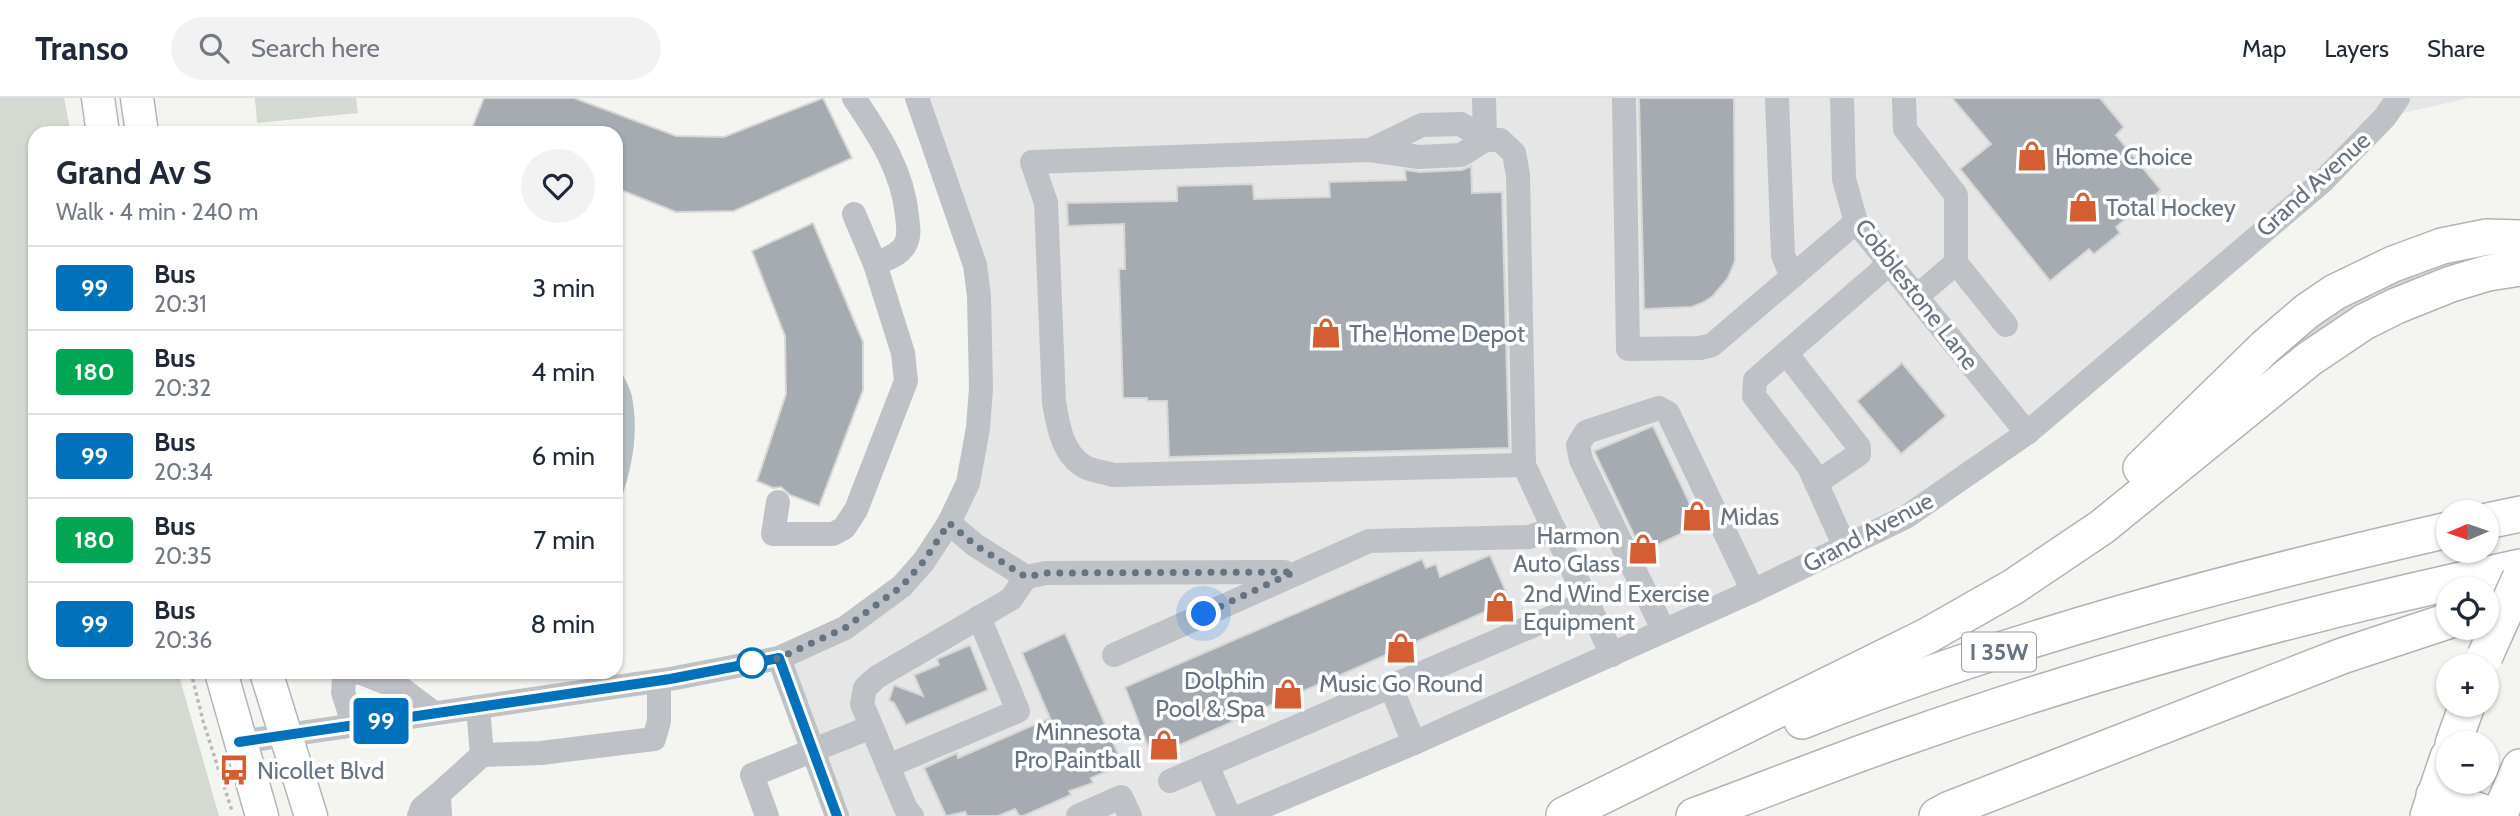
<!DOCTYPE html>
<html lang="en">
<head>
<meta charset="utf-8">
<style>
	body { margin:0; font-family:Cabin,sans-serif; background:#f2f2f3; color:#1f2937; height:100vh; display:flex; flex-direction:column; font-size:26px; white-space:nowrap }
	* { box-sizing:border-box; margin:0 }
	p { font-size:23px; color:#747a83 }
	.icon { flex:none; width:38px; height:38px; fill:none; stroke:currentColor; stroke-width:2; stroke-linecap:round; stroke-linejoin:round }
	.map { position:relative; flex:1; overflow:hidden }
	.drawer { position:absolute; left:28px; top:28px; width:595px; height:553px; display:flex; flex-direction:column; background:#fff; border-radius:21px; box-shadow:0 2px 5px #0004 }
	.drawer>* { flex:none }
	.badge { padding:0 14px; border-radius:5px; font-size:24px; line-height:46px }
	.needle { width:46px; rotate:268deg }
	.controls { position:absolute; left:2436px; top:402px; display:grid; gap:14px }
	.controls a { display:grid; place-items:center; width:63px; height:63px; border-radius:50%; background:#fff; box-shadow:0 2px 5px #0004; font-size:35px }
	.you { position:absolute; width:35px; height:35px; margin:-18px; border:5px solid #fff; border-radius:50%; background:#1a73e8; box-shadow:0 0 0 10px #1a73e833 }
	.map>.badge { position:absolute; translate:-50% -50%; box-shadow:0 0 0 4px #fff }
	.round { display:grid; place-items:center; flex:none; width:74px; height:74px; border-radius:37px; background:#f2f2f3 }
	.overview { display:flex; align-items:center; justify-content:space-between; height:119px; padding:0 28px }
	h1 { font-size:33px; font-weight:800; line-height:52px }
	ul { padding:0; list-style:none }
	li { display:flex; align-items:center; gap:21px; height:84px; padding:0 28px; border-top:2px solid #e0e1e3 }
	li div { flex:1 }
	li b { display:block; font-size:26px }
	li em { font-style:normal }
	li .badge { min-width:77px; font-weight:700; text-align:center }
	header { display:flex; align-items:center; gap:42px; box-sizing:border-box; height:98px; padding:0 35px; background:#fff; border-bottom:2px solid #e0e1e3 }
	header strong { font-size:33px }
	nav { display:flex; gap:38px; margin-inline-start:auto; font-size:24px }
	.search { width:490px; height:63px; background:#f2f2f3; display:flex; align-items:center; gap:18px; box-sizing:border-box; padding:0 24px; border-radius:38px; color:#747a83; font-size:26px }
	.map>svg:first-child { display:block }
	.built { fill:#e5e6e5 }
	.green { fill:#d4d9d1 }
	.water { fill:#b7c0c5 }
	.building { fill:#a5abb1; stroke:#d6d6d4; stroke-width:2 }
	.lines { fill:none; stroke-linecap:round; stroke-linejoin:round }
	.major-casing { stroke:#b2b5b9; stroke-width:35 }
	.highway-casing { stroke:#b1b4b7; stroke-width:38 }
	.path { stroke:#b8babd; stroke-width:3.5; stroke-dasharray:3.5 3.5; stroke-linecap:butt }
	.minor { stroke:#bec1c5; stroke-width:24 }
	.major { stroke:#fff; stroke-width:32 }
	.highway { stroke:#fff; stroke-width:35 }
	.highway-bridge-casing { stroke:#b1b4b7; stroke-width:38; stroke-linecap:butt }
	.highway-bridge { stroke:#fff; stroke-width:35 }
	.line-casing { stroke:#fff; stroke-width:16 }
	.line { stroke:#0072bc; stroke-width:10 }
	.walk { stroke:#667380; stroke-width:7; stroke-dasharray:0 12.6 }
	.stop-dot { fill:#fff; stroke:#0072bc; stroke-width:3.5 }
	.labels { text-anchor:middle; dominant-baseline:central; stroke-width:7; stroke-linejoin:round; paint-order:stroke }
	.shield { fill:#fff; stroke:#949da6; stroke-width:2 }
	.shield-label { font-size:23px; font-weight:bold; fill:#667380 }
	.poi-label { font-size:24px; fill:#667380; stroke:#fff; text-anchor:start }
	.street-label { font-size:24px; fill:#667380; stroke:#fff }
</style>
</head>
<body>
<header>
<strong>Transo</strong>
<div class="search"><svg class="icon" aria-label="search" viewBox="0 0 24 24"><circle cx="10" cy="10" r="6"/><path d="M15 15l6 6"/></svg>Search here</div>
<nav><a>Map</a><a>Layers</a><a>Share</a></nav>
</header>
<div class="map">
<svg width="2520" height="718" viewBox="0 0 2520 718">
	<rect width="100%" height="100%" fill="#f4f5f1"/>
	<polygon class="built" points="917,0 2469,0 2385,19 2323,83 1906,419 1241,718 837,718 779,560 902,488 968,385 979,198"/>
	<g class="green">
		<polygon points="0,0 64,0 71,35 35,35 35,574 178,574 219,718 0,718"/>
		<polygon points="255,0 356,0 358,15 257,25"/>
		<polygon points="2514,148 2201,336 2280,247 2404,171"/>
	</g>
	<path class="water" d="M616 265C621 275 630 287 632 299 640 340 630 378 616 416Z"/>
	<g class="building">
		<polygon points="484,0 574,0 676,38 724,39 823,0 852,60 734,113 676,114 616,90 616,35 470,35"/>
		<polygon points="1639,0 1734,0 1735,163 1728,180 1713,198 1702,205 1691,209 1644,211"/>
		<polygon points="1952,0 2100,0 2124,29 2116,37 2161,92 2116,129 2120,135 2094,156 2089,151 2050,183 1960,71 1991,46"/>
		<polygon points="1471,68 1472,95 1502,94 1509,350 1169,359 1167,303 1147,303 1147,300 1123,300 1119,171 1125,171 1124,126 1068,128 1067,105 1177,103 1177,88 1253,86 1254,101 1330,99 1329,84 1406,82 1405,72 1420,74 1462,72"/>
		<polygon points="813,125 863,244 863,292 819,408 790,397 781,389 773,390 757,383 786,296 785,238 752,153"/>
		<polygon points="1902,265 1946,318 1901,356 1857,303"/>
		<polygon points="1653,328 1700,427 1642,454 1594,353"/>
		<polygon points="1490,457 1510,503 1152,659 1125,589 1422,461 1426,470 1436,466 1440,479"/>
		<polygon points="1065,535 1123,667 1091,680 1093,685 1069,693 1071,697 1023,718 1019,718 1015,711 998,718 967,718 965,714 946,718 924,670 957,655 958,660 1050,620 1022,555"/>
		<polygon points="970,547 988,592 906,627 894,605 889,602 894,587 923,598 914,577 939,567 937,561"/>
	</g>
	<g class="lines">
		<g class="major-casing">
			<g id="major">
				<polyline points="98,0 103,35"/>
				<polyline points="137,0 142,35"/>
				<polyline points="221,574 262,718"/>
				<polyline points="266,574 311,718"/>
			</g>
		</g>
		<g class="highway-casing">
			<g id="highway">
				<polyline points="2141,370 2265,249 2307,213 2335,194 2393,166 2442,148 2487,139 2520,140"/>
				<polyline points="2487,423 2520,416"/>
				<path d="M1802 623C2011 540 2230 482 2448 432"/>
				<polyline points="2453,646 2467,607"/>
				<polyline points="2434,697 2493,718"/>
				<polyline points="1564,717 1927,538 2013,489 2102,429 2309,261 2364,224 2396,208 2451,186 2488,175 2520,170"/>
				<path d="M1694 718C1762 693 1829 666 1898 642 2101 570 2309 514 2520 469"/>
				<polyline points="1937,718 1950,711 2342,558 2448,523"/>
				<polyline points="2428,718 2448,659"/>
				<polyline points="2499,718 2520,669"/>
			</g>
		</g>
		<polyline class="path" points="191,574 203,623 232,713"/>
		<g class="minor">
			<path d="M854 0C879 37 903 73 907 118 908 127 910 137 906 145 901 157 886 161 875 166"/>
			<polyline points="1484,0 1485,42 1500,42 1514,55 1518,77 1524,367 1612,557"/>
			<polyline points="1624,0 1628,251 1700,250 1712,247 1856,124"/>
			<polyline points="1777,0 1783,157 1792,179"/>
			<polyline points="1842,0 1844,81 1856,124 2027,335"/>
			<polyline points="1904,0 1905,31 1956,97 1956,165 1916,199"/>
			<path d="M1370 52 1419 59 1461 57 1485 42 1461 26 1422 27 1370 52 1032 64 1046 105 1054 304C1058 327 1062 356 1085 369 1093 373 1104 374 1113 377L1524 367"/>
			<polyline points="1956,165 2006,227"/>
			<polyline points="1786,255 1859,349 1859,356 1816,385"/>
			<polyline points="778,404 773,436 833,436 844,430 856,412 906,283 903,255 875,166 854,116"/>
			<polyline points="949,425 975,447 1026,479 1046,475 1284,474"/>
			<polyline points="1845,449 1809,369 1754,298 1755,282 1889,166"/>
			<polyline points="1664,533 1581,362 1578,347 1586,334 1659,310 1668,315 1753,493"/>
			<polyline points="1114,557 1369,443 1529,439 1554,431"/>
			<polyline points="779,560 837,718"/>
			<polyline points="359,574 402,591 434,615"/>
			<polyline points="1391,589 1414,645"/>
			<polyline points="478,609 482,657"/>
			<polyline points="353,626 343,594 344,582 349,576 359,574"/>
			<polyline points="239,644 670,581 779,560 845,530 902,488 924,463 949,425 968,385 978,330 981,290 979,198 975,167 917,0"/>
			<polyline points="1207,667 1229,718"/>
			<polyline points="888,668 1018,613 979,519"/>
			<polyline points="1170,683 1588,504"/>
			<polyline points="419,718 422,710 439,696"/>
			<polyline points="440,718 439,696 482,657 541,655 654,641 659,623 659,583"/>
			<polyline points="767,718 752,677 871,629"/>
			<polyline points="912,718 906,711 862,606 865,590 877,579 1011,501 1026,479"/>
			<polyline points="1078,718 1121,699 1130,718"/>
			<polyline points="1241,718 1414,645 1753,493 1906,419 2027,335 2323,83 2385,19 2398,0"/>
		</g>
		<use href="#major" class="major"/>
		<use href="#highway" class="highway"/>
		<g class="highway-bridge-casing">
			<polyline id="highway-bridge" points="2485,558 2520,480"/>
		</g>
		<use href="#highway-bridge" class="highway-bridge"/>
	</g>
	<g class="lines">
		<g class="line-casing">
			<polyline id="line" points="239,644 670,581 779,560 837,718"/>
		</g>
		<use href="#line" class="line"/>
		<polyline class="walk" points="752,565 779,560 845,530 902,488 924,463 949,425 975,447 1026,479 1046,475 1294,474 1204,516"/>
	</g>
	<defs>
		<g id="shop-bare" transform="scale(2.415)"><path d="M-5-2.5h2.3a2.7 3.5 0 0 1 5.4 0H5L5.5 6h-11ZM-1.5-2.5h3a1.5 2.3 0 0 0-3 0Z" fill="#d45e32" stroke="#fff" stroke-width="2.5" paint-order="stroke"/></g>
		<g id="bus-bare" transform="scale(2.415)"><path d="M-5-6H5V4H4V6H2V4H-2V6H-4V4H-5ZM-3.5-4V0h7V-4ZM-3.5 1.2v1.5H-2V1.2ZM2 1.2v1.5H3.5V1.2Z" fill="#d45e32" stroke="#fff" stroke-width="2.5" paint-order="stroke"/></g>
	</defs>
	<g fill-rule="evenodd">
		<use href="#shop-bare" x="2032" y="58"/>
		<use href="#shop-bare" x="2083" y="109"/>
		<use href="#shop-bare" x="1326" y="235"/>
		<use href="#shop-bare" x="1697" y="418"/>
		<use href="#shop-bare" x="1643" y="451"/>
		<use href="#shop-bare" x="1500" y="509"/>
		<use href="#shop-bare" x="1401" y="550"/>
		<use href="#shop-bare" x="1288" y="596"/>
		<use href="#shop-bare" x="1164" y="647"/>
		<use href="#bus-bare" x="234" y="672"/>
	</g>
	<circle class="stop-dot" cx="752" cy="565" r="14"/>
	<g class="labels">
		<rect class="shield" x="1962" y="534.5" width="74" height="39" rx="5"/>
		<g class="shield-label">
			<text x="1999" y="554">I 35W</text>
		</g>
		<g class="poi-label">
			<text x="2055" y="58">Home Choice</text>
			<text x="2106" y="109">Total Hockey</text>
			<text x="1349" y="235">The Home Depot</text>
			<text x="1720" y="418">Midas</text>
			<text x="1620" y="437" text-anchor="end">Harmon<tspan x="1620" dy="28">Auto Glass</tspan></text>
			<text x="1523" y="495">2nd Wind Exercise<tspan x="1523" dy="28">Equipment</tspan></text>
			<text x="1265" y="582" text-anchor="end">Dolphin<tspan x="1265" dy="28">Pool &amp; Spa</tspan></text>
			<text x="1401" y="585" text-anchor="middle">Music Go Round</text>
			<text x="1141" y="633" text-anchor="end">Minnesota<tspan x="1141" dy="28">Pro Paintball</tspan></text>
			<text x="257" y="672">Nicollet Blvd</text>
		</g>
		<g class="street-label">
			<text transform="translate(2313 86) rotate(-42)">Grand Avenue</text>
			<text transform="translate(1917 196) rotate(52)">Cobblestone Lane</text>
			<text transform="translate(1868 434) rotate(-28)">Grand Avenue</text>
		</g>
	</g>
</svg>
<div class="controls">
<a><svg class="needle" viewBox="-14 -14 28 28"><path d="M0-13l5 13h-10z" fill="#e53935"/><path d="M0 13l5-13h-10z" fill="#747a83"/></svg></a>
<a><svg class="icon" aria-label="locate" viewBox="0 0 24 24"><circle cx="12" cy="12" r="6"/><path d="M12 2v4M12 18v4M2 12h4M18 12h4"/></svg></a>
<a>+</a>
<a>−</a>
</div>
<div class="you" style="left:1204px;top:516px"></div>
<b class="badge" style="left:381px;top:623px;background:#0072bc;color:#fff">99</b>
<section class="drawer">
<div class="overview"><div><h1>Grand Av S</h1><p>Walk · 4 min · 240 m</p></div><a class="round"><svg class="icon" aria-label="heart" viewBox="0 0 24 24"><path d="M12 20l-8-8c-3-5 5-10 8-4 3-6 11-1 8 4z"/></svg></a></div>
<ul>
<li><span class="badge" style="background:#0072bc;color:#fff">99</span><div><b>Bus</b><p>20:31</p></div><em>3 min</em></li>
<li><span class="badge" style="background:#00a651;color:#fff">180</span><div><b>Bus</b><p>20:32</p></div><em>4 min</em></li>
<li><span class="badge" style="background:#0072bc;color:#fff">99</span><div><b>Bus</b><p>20:34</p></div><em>6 min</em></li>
<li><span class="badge" style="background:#00a651;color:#fff">180</span><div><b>Bus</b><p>20:35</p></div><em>7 min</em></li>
<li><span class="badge" style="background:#0072bc;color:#fff">99</span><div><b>Bus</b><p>20:36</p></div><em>8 min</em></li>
</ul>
</section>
</div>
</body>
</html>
